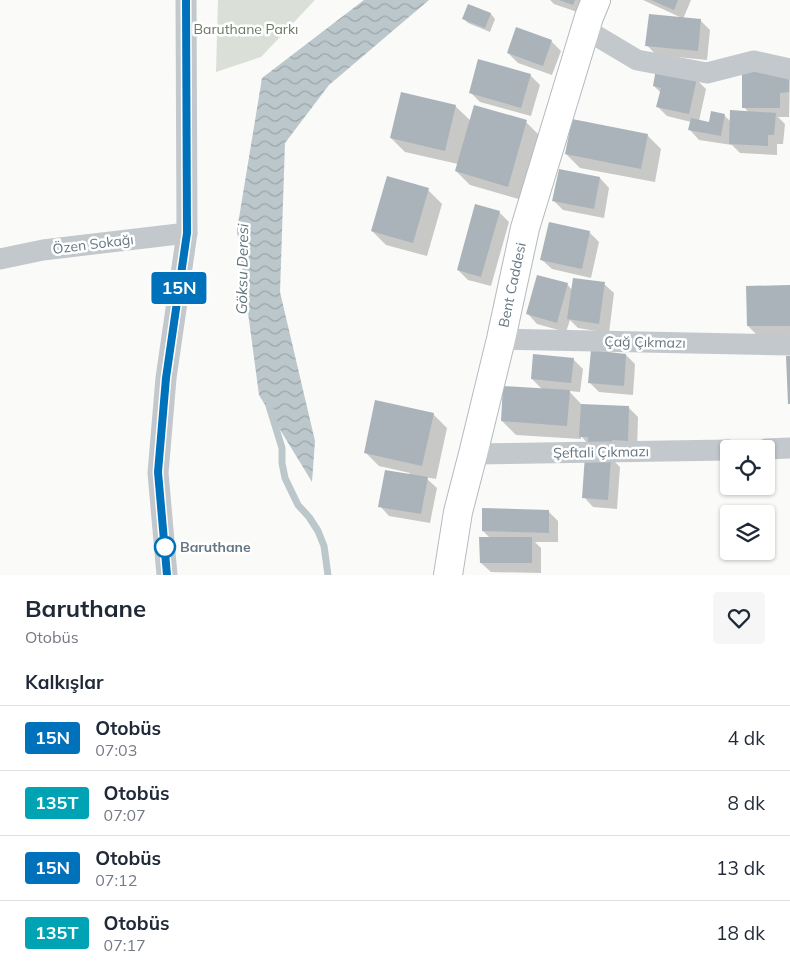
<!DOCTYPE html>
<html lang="tr">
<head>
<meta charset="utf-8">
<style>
	body { margin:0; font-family:Mulish,sans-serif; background:#f6f6f7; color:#1f2937; height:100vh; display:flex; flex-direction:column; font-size:19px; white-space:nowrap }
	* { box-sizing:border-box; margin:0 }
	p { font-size:16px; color:#747a83 }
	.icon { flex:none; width:28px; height:28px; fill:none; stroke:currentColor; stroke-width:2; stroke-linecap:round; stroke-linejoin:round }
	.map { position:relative; height:575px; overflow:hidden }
	.sheet { display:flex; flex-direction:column; background:#fff; flex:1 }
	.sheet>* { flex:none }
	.badge { padding:0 10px; border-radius:4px; font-size:18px; line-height:32px }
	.fabs { position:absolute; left:720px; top:440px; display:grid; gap:10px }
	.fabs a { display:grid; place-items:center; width:55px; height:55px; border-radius:5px; background:#fff; box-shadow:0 1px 4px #0004; font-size:25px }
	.map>.badge { position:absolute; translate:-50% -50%; box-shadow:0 0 0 2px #fff }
	h2 { padding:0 25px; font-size:19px; line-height:45px }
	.round { display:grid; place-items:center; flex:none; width:52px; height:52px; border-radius:5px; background:#f6f6f7 }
	.overview { display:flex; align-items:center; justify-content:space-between; height:85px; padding:0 25px }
	h1 { font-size:24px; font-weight:700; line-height:38px }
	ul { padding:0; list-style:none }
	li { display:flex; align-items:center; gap:15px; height:65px; padding:0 25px; border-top:1px solid #e0e1e3 }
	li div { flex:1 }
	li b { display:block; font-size:19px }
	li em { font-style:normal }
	li .badge { min-width:55px; font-weight:700; text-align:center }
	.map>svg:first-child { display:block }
	.green { fill:#dadfd7 }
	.water { fill:url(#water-waves) }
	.shadow { fill:#0003 }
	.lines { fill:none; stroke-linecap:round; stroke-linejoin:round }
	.stream { stroke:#bbc7cb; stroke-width:7 }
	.building { fill:#aab3b9 }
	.secondary-casing { stroke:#b3babf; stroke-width:30 }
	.street { stroke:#c3c8cc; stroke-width:21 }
	.secondary { stroke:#fff; stroke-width:28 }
	.line-casing { stroke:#fff; stroke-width:11 }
	.line { stroke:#0072bc; stroke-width:8 }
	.stop-dot { fill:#fff; stroke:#0072bc; stroke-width:2.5 }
	.labels { text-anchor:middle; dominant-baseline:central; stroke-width:5; stroke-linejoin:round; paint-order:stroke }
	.park-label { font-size:14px; fill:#687a64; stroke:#fff }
	.street-label { font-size:14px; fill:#657683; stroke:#fff }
	.stop-label { font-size:14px; font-weight:bold; fill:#657683; stroke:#fff; text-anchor:start }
	.water-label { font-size:15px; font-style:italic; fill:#60757c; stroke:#fff }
</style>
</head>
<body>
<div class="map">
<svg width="790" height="575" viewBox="0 0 790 575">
	<defs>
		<pattern id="water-waves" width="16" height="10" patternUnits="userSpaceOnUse" patternTransform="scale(1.25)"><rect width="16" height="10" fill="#bbc7cb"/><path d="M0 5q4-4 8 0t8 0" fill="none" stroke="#9ca6aa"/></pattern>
	</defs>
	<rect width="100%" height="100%" fill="#fafaf8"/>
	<polygon class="green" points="218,0 315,0 261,57 216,72"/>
	<polygon class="water" points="364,0 429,0 329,85 285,143 280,292 315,441 312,482 259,395 237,230 262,78"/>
	<g class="shadow">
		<polygon points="550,0 588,0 583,14 554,4"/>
		<polygon points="643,0 691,0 683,19 700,20 710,30 707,60 656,55 647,45 682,18"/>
		<polygon points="469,6 491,14 495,19 490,32 468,23 464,19"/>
		<polygon points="551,41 561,51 552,75 518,63 508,53"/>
		<polygon points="790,73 789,117 778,117 785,124 783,144 777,144 777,155 740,153 732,145 699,140 690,130 691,122 667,116 658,107 661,93 654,86 696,79 706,89 699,121 710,123 724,115 731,122 749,113 744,107"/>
		<polygon points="530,75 540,85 531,116 480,102 470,92"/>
		<polygon points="455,106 471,121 526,122 540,136 522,200 470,185 456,171 458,164 405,152 391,138"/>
		<polygon points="647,135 661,149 655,182 580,168 566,154"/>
		<polygon points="560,170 600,178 609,188 604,218 563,210 554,201"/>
		<polygon points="428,190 442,204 427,256 386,245 372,231"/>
		<polygon points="499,212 509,222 491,286 468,280 458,270"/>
		<polygon points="589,232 599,242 591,278 552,269 542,260"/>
		<polygon points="567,284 572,290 604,284 614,293 609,333 578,328 570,320 566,332 537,324 528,314"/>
		<polygon points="790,286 790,340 762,340 748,326"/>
		<polygon points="626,355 635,364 633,395 599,392 590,383"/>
		<polygon points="573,359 583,369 580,392 569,391 582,405 629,408 638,417 637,450 590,446 581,436 581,439 516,435 502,421 543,390 532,379"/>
		<polygon points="433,414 447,428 436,479 425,477 437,488 430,523 389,516 380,506 410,473 379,466 365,452"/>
		<polygon points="611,458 620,467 617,509 593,507 584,497"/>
		<polygon points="548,511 558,521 558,542 535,542 541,548 541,573 491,572 481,563 490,538 483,531"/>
	</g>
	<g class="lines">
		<polyline class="stream" points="269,406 282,448 282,463 285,478 298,505 309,517 318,531 324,546 328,575"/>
	</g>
	<g class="building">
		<polygon points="559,0 575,0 573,5"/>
		<polygon points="651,0 678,0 674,10"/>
		<polygon points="468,4 491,13 485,28 462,19"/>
		<polygon points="649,14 701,19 698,51 645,46"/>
		<polygon points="516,27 552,40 543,66 507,53"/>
		<polygon points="478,59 531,74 521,108 469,93"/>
		<polygon points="656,69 697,78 689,114 656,107 661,88 653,86"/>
		<polygon points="789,69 789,92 780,93 780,108 742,108 742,70"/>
		<polygon points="401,92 456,105 445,151 390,138"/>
		<polygon points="474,105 527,120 508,187 455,171"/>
		<polygon points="730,110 776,113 774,135 768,135 768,146 729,144"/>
		<polygon points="711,111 725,114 721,136 688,130 691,118 709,122"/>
		<polygon points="572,119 648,134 641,169 565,154"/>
		<polygon points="559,169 600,177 594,209 552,201"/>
		<polygon points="387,176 429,188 413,243 371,231"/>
		<polygon points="475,204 500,211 481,277 457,270"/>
		<polygon points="549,222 590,231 582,269 540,260"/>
		<polygon points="537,275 568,283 557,323 526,314"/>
		<polygon points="573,278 605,282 599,324 567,319"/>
		<polygon points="790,285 790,326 747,326 746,286"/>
		<polygon points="591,350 626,354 624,386 588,383"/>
		<polygon points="533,354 574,358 571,383 531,379"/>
		<polygon points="786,356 790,356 790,404 788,404"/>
		<polygon points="503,386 570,390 567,426 501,421"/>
		<polygon points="375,400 434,413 422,466 364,453"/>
		<polygon points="581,404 629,406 628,441 612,440 612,444 588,443 588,437 579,437"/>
		<polygon points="585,455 611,457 608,500 582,498"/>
		<polygon points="385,470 428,477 421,514 378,507"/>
		<polygon points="482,508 549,510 549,533 482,531"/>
		<polygon points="479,537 532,537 532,563 480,563"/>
	</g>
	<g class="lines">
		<g class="secondary-casing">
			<polyline id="secondary" points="448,575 458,512 473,454 501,339 525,228 589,17 596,0"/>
		</g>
		<g class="street">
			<polyline points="585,29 637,60 707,73 754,61 790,69"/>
			<polyline points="0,259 43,250 187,233"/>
			<polyline points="501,339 790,345"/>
			<polyline points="766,449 790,448"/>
			<polyline points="473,454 729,450"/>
			<polyline points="167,575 158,473 166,378 187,233 186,0"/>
		</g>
		<use href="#secondary" class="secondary"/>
	</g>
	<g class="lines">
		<g class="line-casing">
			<polyline id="line" points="167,575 158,472 166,378 187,233 186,0"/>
		</g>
		<use href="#line" class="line"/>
	</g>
	<circle class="stop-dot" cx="165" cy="547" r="10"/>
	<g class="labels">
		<g class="park-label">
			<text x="246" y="29">Baruthane Parkı</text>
		</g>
		<g class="street-label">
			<text transform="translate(93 244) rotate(-7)">Özen Sokağı</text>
			<text transform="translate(512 285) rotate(-78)">Bent Caddesi</text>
			<text transform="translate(645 342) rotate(1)">Çağ Çıkmazı</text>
			<text transform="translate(601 452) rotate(-1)">Şeftali Çıkmazı</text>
		</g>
		<g class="stop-label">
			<text x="180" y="547">Baruthane</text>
		</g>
		<g class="water-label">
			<text transform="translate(242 269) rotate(-89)">Göksu Deresi</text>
		</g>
	</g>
</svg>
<div class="fabs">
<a><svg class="icon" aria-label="locate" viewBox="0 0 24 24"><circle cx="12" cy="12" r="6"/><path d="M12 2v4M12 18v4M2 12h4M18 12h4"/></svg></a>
<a><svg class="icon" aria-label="layers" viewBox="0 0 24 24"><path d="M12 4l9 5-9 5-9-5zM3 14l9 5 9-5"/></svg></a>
</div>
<b class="badge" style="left:179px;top:288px;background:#0072bc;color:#fff">15N</b>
</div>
<section class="sheet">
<div class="overview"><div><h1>Baruthane</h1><p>Otobüs</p></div><a class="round"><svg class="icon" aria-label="heart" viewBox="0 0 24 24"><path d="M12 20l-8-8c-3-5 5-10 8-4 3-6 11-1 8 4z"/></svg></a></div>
<h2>Kalkışlar</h2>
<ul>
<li><span class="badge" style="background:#0072bc;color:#fff">15N</span><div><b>Otobüs</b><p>07:03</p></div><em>4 dk</em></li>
<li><span class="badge" style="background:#00a3b4;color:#fff">135T</span><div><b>Otobüs</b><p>07:07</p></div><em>8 dk</em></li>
<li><span class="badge" style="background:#0072bc;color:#fff">15N</span><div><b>Otobüs</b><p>07:12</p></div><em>13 dk</em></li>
<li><span class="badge" style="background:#00a3b4;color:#fff">135T</span><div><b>Otobüs</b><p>07:17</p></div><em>18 dk</em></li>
</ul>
</section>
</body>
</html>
